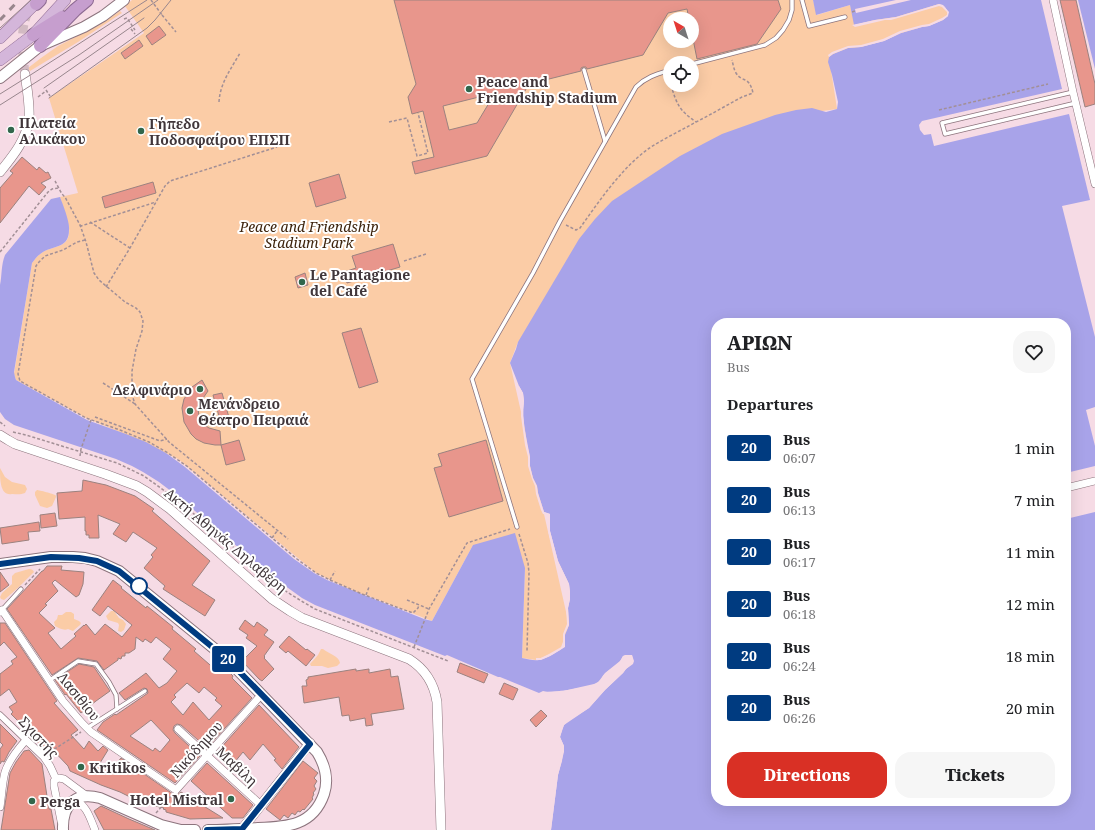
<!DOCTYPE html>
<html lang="en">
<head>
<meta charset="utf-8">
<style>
	body { margin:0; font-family:"Noto Serif",serif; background:#f6f6f6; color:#202124; height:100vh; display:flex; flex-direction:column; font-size:15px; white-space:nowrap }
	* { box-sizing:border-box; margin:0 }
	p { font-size:13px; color:#757577 }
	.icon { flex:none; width:22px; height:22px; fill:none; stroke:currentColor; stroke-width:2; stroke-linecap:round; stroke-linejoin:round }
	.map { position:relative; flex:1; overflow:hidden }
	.sheet { position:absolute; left:711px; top:318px; width:360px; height:488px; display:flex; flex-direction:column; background:#fff; border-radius:16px; box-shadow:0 4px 16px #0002 }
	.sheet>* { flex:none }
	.badge { padding:0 8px; border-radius:3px; font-size:14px; line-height:26px }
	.needle { width:26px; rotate:321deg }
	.tools { position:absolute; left:663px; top:12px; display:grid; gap:8px }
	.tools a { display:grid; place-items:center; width:36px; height:36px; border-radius:50%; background:#fff; box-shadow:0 4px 16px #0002; font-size:20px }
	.map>.badge { position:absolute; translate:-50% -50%; box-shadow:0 0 0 2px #fff }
	h2 { padding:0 16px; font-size:15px; line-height:36px }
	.round { display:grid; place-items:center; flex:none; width:42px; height:42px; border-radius:16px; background:#f6f6f6 }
	.summary { display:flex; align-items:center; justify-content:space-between; height:68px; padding:0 16px }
	h1 { font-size:19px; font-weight:800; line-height:30px }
	.action { display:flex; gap:8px; margin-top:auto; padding:8px 16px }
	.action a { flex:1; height:46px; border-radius:16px; background:#d93025; color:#fff; font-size:16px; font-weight:800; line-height:46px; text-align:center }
	.action a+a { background:#f6f6f6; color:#202124 }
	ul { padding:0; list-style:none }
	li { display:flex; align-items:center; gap:12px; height:52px; padding:0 16px }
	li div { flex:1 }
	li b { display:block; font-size:15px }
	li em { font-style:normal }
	li .badge { min-width:44px; font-weight:700; text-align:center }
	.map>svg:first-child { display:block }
	.green { fill:#fbcca6; fill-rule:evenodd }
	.water { fill:#a8a3e9 }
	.pier { fill:#f6dbe5 }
	.building { fill:#e8968c; stroke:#9b827f; fill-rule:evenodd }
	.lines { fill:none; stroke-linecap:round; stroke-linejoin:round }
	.tertiary-tunnel { stroke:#d2bac3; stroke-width:9; stroke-dasharray:9 4.5; stroke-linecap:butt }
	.service-casing { stroke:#8c747d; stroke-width:5 }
	.pedestrian-casing { stroke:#8c747d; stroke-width:7 }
	.minor-casing { stroke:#8c747d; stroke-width:8 }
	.tertiary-casing { stroke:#8c747d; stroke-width:10 }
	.secondary-casing { stroke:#8c747d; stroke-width:12 }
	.primary-casing { stroke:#8d6a92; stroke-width:12 }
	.trunk-casing { stroke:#8d6a92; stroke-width:14 }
	.path { stroke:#a28f96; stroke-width:1.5; stroke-dasharray:3 2; stroke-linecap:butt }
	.service { stroke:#fff; stroke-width:3.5 }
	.pedestrian { stroke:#fff; stroke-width:5.5 }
	.minor { stroke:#fff; stroke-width:7 }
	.tertiary { stroke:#fff; stroke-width:9 }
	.secondary { stroke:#fff; stroke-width:10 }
	.primary { stroke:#d4b6da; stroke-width:11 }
	.trunk { stroke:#c69ece; stroke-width:12 }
	.tram { stroke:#98868d; stroke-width:1 }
	.rail { stroke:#98868d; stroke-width:3; stroke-dasharray:7 7; stroke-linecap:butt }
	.path-bridge { stroke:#a28f96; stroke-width:1.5; stroke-dasharray:3 2; stroke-linecap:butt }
	.line-casing { stroke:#fff; stroke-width:9 }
	.line { stroke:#003b80; stroke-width:6 }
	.poi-dot { fill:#31664b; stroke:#fff; stroke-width:1.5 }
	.stop-dot { fill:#fff; stroke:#003b80; stroke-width:2 }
	.labels { text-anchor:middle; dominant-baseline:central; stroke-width:4; stroke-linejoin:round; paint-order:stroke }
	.poi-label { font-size:14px; font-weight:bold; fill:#40363a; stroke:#fff; text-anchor:start }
	.park-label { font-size:14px; font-style:italic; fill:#3e240d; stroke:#fff }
	.street-label { font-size:14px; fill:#40363a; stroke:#fff }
</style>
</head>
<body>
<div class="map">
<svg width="1095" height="830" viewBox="0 0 1095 830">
	<rect width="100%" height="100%" fill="#f6dbe5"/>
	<g class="green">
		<path d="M132 0H813L817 15 850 5 855 25 939 4 949 12 943 20 829 57 837 109 822 111 518 342 510 363 569 625 560 650 536 660 522 658 525 568 473 545 432 621 366 595 360 594 316 573 178 459 117 431 86 418 16 380 14 374 32 263C35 259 38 255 43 252 56 245 71 248 69 227L60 197 78 193 49 98 144 33 125 6ZM670 19H692V41H670ZM670 63H692V85H670Z"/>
		<polygon points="120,11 122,13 78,42 30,71 28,68 41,58 58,46 101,24"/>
		<path d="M0 468 5 477 12 482 25 485 27 489 25 493C20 495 17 494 12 494 0 496 0 480 0 468Z"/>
		<path d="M37 490C39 490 54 494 55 495 56 495 56 496 56 497L52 506 47 508 40 506 35 495V492Z"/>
		<path d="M29 569C32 569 33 570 34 572 24 582 15 591 4 600L1 599 0 597 2 593 12 584V576L15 573Z"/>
		<polygon points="111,611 114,611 119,618 123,620 126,624 124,630 121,632 118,631 119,625 118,623 108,620 106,616"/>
		<path d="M66 612H71L74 614V619L79 621 81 623 80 625 73 631 68 629C64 631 59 628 55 626L54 622 57 619 58 615H62Z"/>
		<path d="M321 649H323C329 654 339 656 340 663L337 666 328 668 322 666H311L310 664 318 655Z"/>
	</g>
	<g class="water">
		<path d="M813 0H1041L1062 89 922 121 919 125 920 130 924 135 931 134 934 146 1069 114 1090 200 1062 206 1095 337V407L1086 410 1095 446V466L1066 473V323H716V801H1066V519L1095 512V830H551L558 775 564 752V746L560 737 564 725 589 708 605 690 623 673 626 669 633 664 634 661 632 655H625L623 656C620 664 613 667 607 672 602 675 601 680 596 684 587 687 551 694 543 691L539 693 500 677H498L447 655 445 656 315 605 302 598 277 580 176 495 159 482 143 472 132 466 116 459 14 425 5 419 0 412V285C2 275 1 265 5 255L51 199 60 197C63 205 70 222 69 230 69 248 55 245 43 252 38 255 35 259 32 263L14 372 15 377 16 380 87 420 126 434 146 442 166 453 185 467 294 559 314 573 327 580 424 619 432 621 473 545 515 533 525 568 522 658C528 659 534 661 539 660 546 659 560 651 565 646V635L569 625 568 608 570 599V592L569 584 558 561 550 531V514L544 512 538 493 537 486 533 478 530 466V457L527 444 523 416 524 401 523 393 519 386 510 363 516 349 518 342 579 239 595 219 612 201 680 156 722 134 775 115 796 110 812 108 826 112 837 109 838 102 832 75 828 62 829 57 833 54 848 48 861 47 884 41 901 33 922 27 929 26 943 20 948 16C947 9 946 6 939 4L896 17 875 20 854 25 850 5 816 15Z"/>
		<polygon points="1078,0 1095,0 1095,69"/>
	</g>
	<g class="pier">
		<polygon points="896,0 911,0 856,13 855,9"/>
		<polygon points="939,4 943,5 949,12 948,16 943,20 929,26 922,27 901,33 884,41 861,47 848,48 833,54 829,57 828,55 832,52 848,46 861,45 883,39 900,31 922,25 929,24 942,18 947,15 947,12 942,7 939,6 891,20 885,20 855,27 852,25 875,20 896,17"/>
		<polygon points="517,386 519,386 523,393 524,401 523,409 524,426 530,457 530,466 533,478 537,486 538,493 543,509 544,512 550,514 550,531 558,561 569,584 570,592 570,599 568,608 569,625 565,634 565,647 550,656 541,660 536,660 536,658 541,658 549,654 563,646 563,634 567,624 566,608 568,599 568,592 567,584 556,561 548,531 548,515 543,514 541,510 536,494 535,486 532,479 528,466 528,457 525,445 521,416 522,401 521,394"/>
		<polygon points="632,655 633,663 626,669 623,673 605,690 589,708 567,722 564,725 562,730 560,737 564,746 562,761 558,775 551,830 549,830 556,775 562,752 562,746 558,737 561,728 566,720 588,707 604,689 622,672 624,668 631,662 631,657 624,657 622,662 613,669 612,672 607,674 602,682 594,687 553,695 550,694 546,694 547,692 563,691 594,684 600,681 605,673 620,661 623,656"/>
	</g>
	<g class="building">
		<path d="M394 0H778L781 9 757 44 697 59 692 34V19H689L687 9 668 13 643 55 587 69 586 67H583L581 68V71L529 84 487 156 415 174 412 162 434 157 423 111 412 114 408 97 416 84ZM495 93 477 123 449 130 443 106Z"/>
		<polygon points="1060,0 1076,0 1095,84 1095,104 1085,107"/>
		<polygon points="159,26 166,35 152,45 146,36"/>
		<polygon points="139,40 143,46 125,59 121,53"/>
		<polygon points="22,157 37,170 39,167 46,173 48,172 51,178 41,183 46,187 39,195 29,186 0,223 0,188 13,173 10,171"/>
		<polygon points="339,174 346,198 316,207 309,183"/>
		<polygon points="153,182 156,193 105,208 102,197"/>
		<polygon points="393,244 400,267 347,283 344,272 356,268 352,256"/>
		<polygon points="305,273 308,285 298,288 295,277"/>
		<polygon points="361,328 378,382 359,388 342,333"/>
		<polygon points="202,380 208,391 199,404 198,408 199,417 202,423 206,426 209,428 220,431 221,445 215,445 204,443 196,439 191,434 184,422 182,408 184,399 192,387"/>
		<polygon points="222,393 230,421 221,423 213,395"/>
		<polygon points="239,440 245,460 226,465 221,445"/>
		<polygon points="486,440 503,501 449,517 434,468 442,466 438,454"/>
		<polygon points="83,480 106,485 135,496 154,509 152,511 210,561 192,585 215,600 205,616 163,589 165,586 144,568 153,557 151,555 157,548 133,532 126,542 113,534 120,524 98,515 99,538 89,538 89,535 86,535 86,531 85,531 85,517 59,519 57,493 82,491"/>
		<polygon points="55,513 57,526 41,528 40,515"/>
		<polygon points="39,522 40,531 28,532 29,540 2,544 0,528"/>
		<path d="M47 566H62L61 570 84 572 83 584 79 595 76 597 55 580 52 583 58 591 45 604 47 605 39 613 55 628 48 633 61 649 76 636 74 634 84 625V626L86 624 95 635 105 624 122 637 132 625 108 606 100 616 92 610 113 580 122 587 121 588 146 608 147 606 173 627 172 629 196 649 194 651 217 671 222 665 233 676 232 678 252 698 207 748 181 725 177 724 174 726 173 730 175 733 200 756 175 783 97 730 103 722 115 714 116 715 148 693 147 689 144 688 125 700 119 693 146 673 159 688 167 683 177 671 163 659 171 649 156 637 151 643 145 639 143 642 136 637 135 649 129 653H125V656H122L121 659 118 658V660L104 670 97 661 78 658 52 675 7 609 42 571H43ZM187 683 199 693 204 687 217 698 215 700 222 706 209 720 193 702 183 715 171 702 176 697 174 695ZM151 720 170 740 160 752 155 748 153 751 130 736Z"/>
		<polygon points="0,572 9,585 0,592"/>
		<polygon points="245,620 254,627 257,622 268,630 264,635 274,642 264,656 265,657 264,658 274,669 262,681 259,679 242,661 257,646 246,638 248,635 239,629"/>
		<polygon points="0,623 5,623 57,701 54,703 78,730 71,735 84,749 89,741 98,751 103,746 108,750 100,763 111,770 121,758 173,794 177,795 181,792 223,818 190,819 166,812 166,810 163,809 164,808 142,803 120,792 101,785 70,771 68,766 51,748 46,752 42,748 43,748 28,733 29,732 11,714 13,712 9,707 17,702 9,689 0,696 0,674 13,664 11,661 17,657 4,642 0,646"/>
		<polygon points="289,636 306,650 307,649 315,655 306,666 288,651 286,653 279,647"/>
		<polygon points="460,663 488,674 484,683 457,672"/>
		<polygon points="79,664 94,667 110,691 96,701 81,713 66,694 65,695 55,680"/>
		<polygon points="356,669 356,671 369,669 369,673 390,669 391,677 398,676 404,709 371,714 373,725 366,726 365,718 350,721 349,715 342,716 339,697 304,703 302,686 307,686 306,680 308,679 308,677"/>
		<polygon points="504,683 518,689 513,700 499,694"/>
		<polygon points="259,705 299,747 282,769 274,760 276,759 263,744 250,760 243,752 234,763 230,760 228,761 218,751"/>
		<polygon points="541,710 547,716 536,727 530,720"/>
		<polygon points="0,724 17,741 9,752 4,762 2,761 0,764 0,749 3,745 0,742"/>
		<polygon points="29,750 42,764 49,809 51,809 55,830 1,830 10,773 16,762 24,751"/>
		<polygon points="303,761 318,773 314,778 317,781 314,786 316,789 313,793 314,794 312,798 313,799 304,810 303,809 300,812 298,811 295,815 292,813 288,818 284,815 280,820 266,809"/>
		<polygon points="207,763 253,805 243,818 232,818 191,781"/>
		<polygon points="101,806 129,819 155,830 104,830 94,811"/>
	</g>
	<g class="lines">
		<path class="tertiary-tunnel" d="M25 74C23 54 19 31 28 12"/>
		<g class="service-casing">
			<g id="service">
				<polyline points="802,0 809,26 845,17"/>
				<polyline points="692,64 765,45 776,38 783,30 789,20 792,10 792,0"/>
				<polyline points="584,70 605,141"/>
				<polyline points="1073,92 942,123 945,134 1076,103"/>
				<path d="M517 527 472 379 533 273 560 221 636 87C646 77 657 74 670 70"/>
				<polyline points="2,610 21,589"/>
				<polyline points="50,680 78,661 96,664 109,682 116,695 117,709"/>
				<polyline points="87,728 145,691"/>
			</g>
		</g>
		<g class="pedestrian-casing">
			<polyline id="pedestrian" points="0,715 26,740"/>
		</g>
		<g class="minor-casing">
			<g id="minor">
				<polyline points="1053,0 1073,92 1095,184"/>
				<polyline points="1066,488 1095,481"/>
				<polyline points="0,612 2,610 63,701 82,723 91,732 176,790 262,694"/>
				<polyline points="178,729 261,805"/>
				<polyline points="56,779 54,781 54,786 61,821"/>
				<polyline points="56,779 59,778 64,779 87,796"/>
				<path d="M75 800C87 806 90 818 95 830"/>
				<path d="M0 807C2 795 2 783 5 772 9 760 18 749 26 740L44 757 50 766 56 779"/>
			</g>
		</g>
		<g class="tertiary-casing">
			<g id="tertiary">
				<path d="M0 172C13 156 27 139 29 118 30 104 27 88 25 74"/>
				<path d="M0 435 8 440 15 444 105 474 137 486 147 492 170 509 272 599 290 611 302 618 409 659C425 669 434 683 437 702L441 830"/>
				<polyline points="242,829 310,743"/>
			</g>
		</g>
		<g class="secondary-casing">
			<g id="secondary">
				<polyline points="0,78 40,46 84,27 103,16 124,0"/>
				<path d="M0 564 51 557H73L85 558 97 561 119 571 227 659 317 752C325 765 329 779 324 794 313 826 287 827 258 828 241 829 225 830 208 830"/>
				<path d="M63 830C62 805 75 791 100 798L161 825 181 830H195"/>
			</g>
		</g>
		<g class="primary-casing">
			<g id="primary">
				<polyline points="0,38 39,0"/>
				<polyline points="0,60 33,35 65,0"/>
			</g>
		</g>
		<g class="trunk-casing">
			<g id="trunk">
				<polyline points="36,4 40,0"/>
				<polyline points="33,35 62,17"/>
				<polyline points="40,46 75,10 87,0"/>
			</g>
		</g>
		<g class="path">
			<polyline points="852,12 855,11"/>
			<polyline points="162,15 176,32"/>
			<polyline points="124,19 127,18 135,30"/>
			<polyline points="131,29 135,34"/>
			<path d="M671 85C677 105 679 110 696 122"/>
			<polyline points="46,90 50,96"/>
			<polyline points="38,97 46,91"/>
			<path d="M219 102C220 83 231 69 240 53"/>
			<polyline points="939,110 1048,84"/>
			<polyline points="389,122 407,118 417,156 428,153 418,113"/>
			<path d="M55 181C58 186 61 194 65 197L80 225 86 242 94 273 99 280 125 302 136 308 140 312 143 321 142 331 136 349 132 371V395L135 404 169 442 288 539"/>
			<polyline points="90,222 130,248"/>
			<polyline points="80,225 81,226 156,202"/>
			<path d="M566 225 576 230 580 228C600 200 620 170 648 149 663 139 680 131 696 122 712 114 727 105 742 97L753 93C749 75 742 83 736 73 734 70 733 64 732 60"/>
			<polyline points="85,240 77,242 63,250 45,256 39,262 36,266 18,374 20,381 86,418 120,430 149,442 168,453 188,467 297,559 316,573 330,580 362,594 399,608 413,613 418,608 419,605"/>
			<polyline points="0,252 48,192 52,189 59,188"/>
			<polyline points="404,261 426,254"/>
			<polyline points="106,287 130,248 165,186 170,181 277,147"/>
			<polyline points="103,383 135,404"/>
			<polyline points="95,417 160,441 167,439"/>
			<polyline points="0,422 5,426"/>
			<polyline points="13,432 26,435 117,463 144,476 176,499 287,592 303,602 315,609 448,661"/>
			<polyline points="80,456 81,449 91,420"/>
			<polyline points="519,534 528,563 529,573 527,651"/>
			<polyline points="272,538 277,531"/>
			<polyline points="330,580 335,571"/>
			<polyline points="25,585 40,569"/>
			<polyline points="366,595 369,587"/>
			<polyline points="407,600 429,609"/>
			<polyline points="414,647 429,609 467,543 510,529"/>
			<polyline points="50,752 81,732"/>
			<polyline points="156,813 171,796"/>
		</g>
		<use href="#service" class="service"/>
		<use href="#pedestrian" class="pedestrian"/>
		<use href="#minor" class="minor"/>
		<use href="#tertiary" class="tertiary"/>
		<use href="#secondary" class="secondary"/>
		<use href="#primary" class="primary"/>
		<use href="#trunk" class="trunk"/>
		<g class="tram">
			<polyline points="0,28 31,0"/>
			<polyline points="44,88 144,18"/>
			<polyline points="0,94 32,74 147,0"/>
			<polyline points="49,98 147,28 155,20 171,0"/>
			<polyline points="0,105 79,55 158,0"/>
		</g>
		<polyline class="rail" points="0,20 19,0"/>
		<polyline class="path-bridge" points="151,0 162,15"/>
	</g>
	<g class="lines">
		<g class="line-casing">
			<polyline id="line" points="0,564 51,557 79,558 97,561 119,571 227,659 310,744 242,829 207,830"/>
		</g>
		<use href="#line" class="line"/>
	</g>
	<g class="poi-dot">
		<circle cx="469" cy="89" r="4"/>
		<circle cx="11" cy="130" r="4"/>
		<circle cx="141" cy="131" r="4"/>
		<circle cx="302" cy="282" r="4"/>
		<circle cx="200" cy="389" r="4"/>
		<circle cx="190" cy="411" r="4"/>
		<circle cx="81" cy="767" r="4"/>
		<circle cx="231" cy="799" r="4"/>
		<circle cx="32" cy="801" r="4"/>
	</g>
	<circle class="stop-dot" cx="139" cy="586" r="8"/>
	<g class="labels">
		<g class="poi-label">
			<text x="477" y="81">Peace and<tspan x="477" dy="16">Friendship Stadium</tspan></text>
			<text x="19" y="122">Πλατεία<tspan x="19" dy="16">Αλικάκου</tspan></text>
			<text x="149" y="123">Γήπεδο<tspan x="149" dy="16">Ποδοσφαίρου ΕΠΣΠ</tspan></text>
			<text x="310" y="274">Le Pantagione<tspan x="310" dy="16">del Café</tspan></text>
			<text x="192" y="389" text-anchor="end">Δελφινάριο</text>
			<text x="198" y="403">Μενάνδρειο<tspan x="198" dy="16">Θέατρο Πειραιά</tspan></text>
			<text x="89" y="767">Kritikos</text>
			<text x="223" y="799" text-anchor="end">Hotel Mistral</text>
			<text x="40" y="801">Perga</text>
		</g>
		<g class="park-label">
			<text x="309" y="226">Peace and Friendship<tspan x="309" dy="16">Stadium Park</tspan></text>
		</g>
		<g class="street-label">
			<text transform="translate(226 540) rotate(40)">Ακτή Αθηνάς Δηλαβέρη</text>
			<text transform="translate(79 696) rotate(51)">Λασιθίου</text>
			<text transform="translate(39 737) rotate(47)">Σχιστής</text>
			<text transform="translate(196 749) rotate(-48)">Νικόδημου</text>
			<text transform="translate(237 766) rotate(43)">Μαβίλη</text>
		</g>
	</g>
</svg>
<div class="tools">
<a><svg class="needle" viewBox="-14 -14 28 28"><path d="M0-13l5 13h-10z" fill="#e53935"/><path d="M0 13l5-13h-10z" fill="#757577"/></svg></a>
<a><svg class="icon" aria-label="locate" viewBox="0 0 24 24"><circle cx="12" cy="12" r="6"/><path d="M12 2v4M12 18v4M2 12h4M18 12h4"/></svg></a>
</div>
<b class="badge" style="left:228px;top:659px;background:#003b80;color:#fff">20</b>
<section class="sheet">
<div class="summary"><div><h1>ΑΡΙΩΝ</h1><p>Bus</p></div><a class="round"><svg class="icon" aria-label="heart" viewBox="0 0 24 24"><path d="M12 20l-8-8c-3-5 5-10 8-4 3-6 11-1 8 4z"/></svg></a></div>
<h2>Departures</h2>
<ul>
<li><span class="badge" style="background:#003b80;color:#fff">20</span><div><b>Bus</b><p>06:07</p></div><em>1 min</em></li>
<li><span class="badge" style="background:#003b80;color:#fff">20</span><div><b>Bus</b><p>06:13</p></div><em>7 min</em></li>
<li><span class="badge" style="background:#003b80;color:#fff">20</span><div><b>Bus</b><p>06:17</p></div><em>11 min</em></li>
<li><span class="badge" style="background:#003b80;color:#fff">20</span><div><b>Bus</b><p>06:18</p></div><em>12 min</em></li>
<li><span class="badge" style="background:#003b80;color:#fff">20</span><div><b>Bus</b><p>06:24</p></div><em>18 min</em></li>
<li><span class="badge" style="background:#003b80;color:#fff">20</span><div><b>Bus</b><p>06:26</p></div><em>20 min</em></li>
</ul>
<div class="action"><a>Directions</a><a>Tickets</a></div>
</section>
</div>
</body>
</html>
